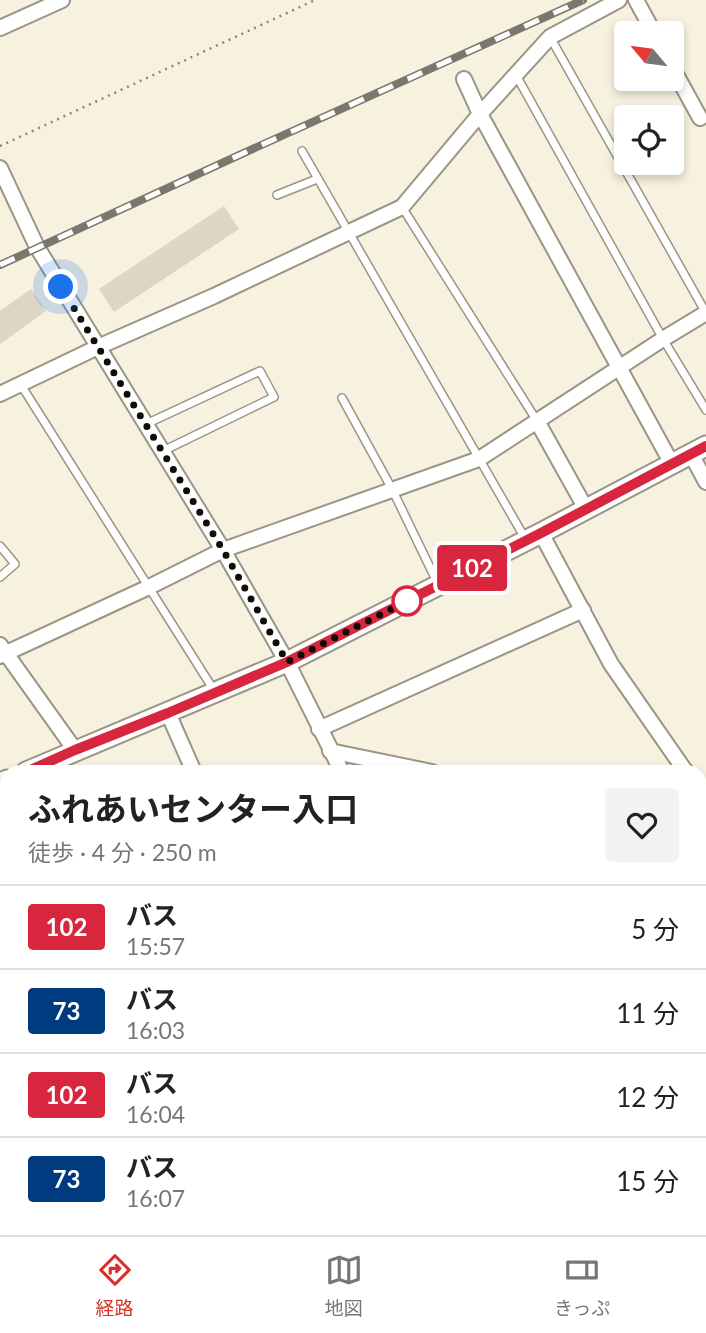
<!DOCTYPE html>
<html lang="ja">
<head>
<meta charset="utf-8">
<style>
	body { margin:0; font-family:Lato,"Noto Sans JP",sans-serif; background:#f2f2f2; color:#222; height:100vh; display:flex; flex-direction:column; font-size:26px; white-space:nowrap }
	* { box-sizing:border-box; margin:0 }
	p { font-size:23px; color:#767676 }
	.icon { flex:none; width:38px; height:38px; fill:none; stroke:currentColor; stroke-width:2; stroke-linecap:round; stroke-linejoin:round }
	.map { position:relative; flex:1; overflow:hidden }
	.panel { position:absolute; left:0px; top:765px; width:707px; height:471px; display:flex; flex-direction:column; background:#fff; border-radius:21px 21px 0 0; box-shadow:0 4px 10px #0003 }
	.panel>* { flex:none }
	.badge { padding:0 14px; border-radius:5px; font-size:24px; line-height:46px }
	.needle { width:46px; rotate:299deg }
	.fabs { position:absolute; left:614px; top:21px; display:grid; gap:14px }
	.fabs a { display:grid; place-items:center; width:70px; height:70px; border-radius:7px; background:#fff; box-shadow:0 4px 10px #0003; font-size:35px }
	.you { position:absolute; width:35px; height:35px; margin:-18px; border:5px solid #fff; border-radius:50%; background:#1a73e8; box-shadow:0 0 0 10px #1a73e833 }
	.map>.badge { position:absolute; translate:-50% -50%; box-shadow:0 0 0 4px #fff }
	.round { display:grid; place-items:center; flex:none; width:74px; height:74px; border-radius:7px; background:#f2f2f2 }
	.overview { display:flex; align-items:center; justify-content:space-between; height:119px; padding:0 28px }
	h1 { font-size:33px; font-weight:700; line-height:52px }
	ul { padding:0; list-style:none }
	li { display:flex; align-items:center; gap:21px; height:84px; padding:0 28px; border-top:2px solid #e0e0e0 }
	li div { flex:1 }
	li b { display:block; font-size:26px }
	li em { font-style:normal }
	li .badge { min-width:77px; font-weight:700; text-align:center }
	.tab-bar { display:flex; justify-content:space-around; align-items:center; height:98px; border-top:2px solid #e0e0e0; background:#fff; font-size:19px; color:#767676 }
	.tab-bar a { display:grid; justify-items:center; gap:4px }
	.tab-bar .selected { color:#d93025 }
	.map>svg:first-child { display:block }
	.building { fill:#dcd6c5 }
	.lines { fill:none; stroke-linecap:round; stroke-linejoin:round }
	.lane-casing { stroke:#9b9586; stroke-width:10 }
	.street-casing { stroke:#9b9586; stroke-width:18 }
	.secondary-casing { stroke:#9b9586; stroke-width:23 }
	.path { stroke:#8a867b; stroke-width:2.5; stroke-dasharray:2 5; stroke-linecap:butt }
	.lane { stroke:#fff; stroke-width:7 }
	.street { stroke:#fff; stroke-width:14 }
	.secondary { stroke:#fff; stroke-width:19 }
	.rail-casing { stroke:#7a776c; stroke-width:8 }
	.rail { stroke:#fefefe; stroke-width:5; stroke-dasharray:16; stroke-linecap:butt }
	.line-casing { stroke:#fff; stroke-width:16 }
	.line { stroke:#d7263d; stroke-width:10 }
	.walk { stroke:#0f0d08; stroke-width:7; stroke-dasharray:0 12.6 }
	.stop-dot { fill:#fff; stroke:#d7263d; stroke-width:3.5 }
</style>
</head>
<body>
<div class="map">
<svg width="706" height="1235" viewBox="0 0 706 1235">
	<rect width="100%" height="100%" fill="#f7f1e0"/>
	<g class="building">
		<polygon points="224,206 239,229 114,312 99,289"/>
		<polygon points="31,289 46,311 0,344 0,311"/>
	</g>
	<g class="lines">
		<g class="lane-casing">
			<g id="lane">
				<polyline points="550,37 706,313"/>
				<polyline points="516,75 663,339 706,410"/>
				<polyline points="302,151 526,540"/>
				<polyline points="277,195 317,179"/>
				<polyline points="402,207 537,421"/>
				<polyline points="21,385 215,692"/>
				<polyline points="342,398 392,489 438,584"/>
				<polyline points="146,424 260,371 274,397 163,451"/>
				<polyline points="0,546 15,564 0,577"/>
				<polyline points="0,977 7,973"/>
				<polyline points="0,1013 7,1009"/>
				<polyline points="0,1230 7,1227"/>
			</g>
		</g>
		<g class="street-casing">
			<g id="street">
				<polyline points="636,0 654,33"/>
				<polyline points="0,28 62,0"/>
				<polyline points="672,67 700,118"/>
				<polyline points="464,79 480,114 550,37 619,0"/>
				<polyline points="0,168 37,247 223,550 287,662 342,772"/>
				<polyline points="0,394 98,347 214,296 402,207 480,114 672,464"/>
				<polyline points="537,421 586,509"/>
				<polyline points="691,454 706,482"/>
				<polyline points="541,533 611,664 686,772"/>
				<polyline points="0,645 75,750"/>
				<polyline points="0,656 149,587 223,550 479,459 663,339 706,313"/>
				<polyline points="168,713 194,772"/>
				<polyline points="319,729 583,610"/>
				<polyline points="330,751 432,772"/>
				<polyline points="700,791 706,801"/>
				<polyline points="700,877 706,879"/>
				<polyline points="700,1003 706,1002"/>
				<polyline points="0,1041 7,1056"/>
				<polyline points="0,1081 7,1078"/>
				<polyline points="0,1157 7,1154"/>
				<polyline points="700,1205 706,1204"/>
				<polyline points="83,1228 86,1235"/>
				<polyline points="402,1228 404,1235"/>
				<polyline points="571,1228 573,1235"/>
				<polyline points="338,1235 358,1228"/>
			</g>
		</g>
		<g class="secondary-casing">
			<g id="secondary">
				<polyline points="26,772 287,662 541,533 706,446"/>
				<polyline points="0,783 7,780"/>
			</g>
		</g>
		<polyline class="path" points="0,146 315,0"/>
		<use href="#lane" class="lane"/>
		<use href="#street" class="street"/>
		<use href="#secondary" class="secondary"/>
		<g class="rail-casing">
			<polyline id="rail" points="0,265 246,152 583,0"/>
		</g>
		<use href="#rail" class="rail"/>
	</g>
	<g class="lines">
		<g class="line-casing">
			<polyline id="line" points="26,772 75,750 168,713 287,662 541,533 706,446"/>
		</g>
		<use href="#line" class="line"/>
		<polyline class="walk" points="61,287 223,550 287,662 417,596 407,601"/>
	</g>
	<circle class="stop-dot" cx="407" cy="601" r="14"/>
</svg>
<div class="fabs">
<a><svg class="needle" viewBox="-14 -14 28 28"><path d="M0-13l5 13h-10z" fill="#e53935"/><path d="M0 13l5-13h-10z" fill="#767676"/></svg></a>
<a><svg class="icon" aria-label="locate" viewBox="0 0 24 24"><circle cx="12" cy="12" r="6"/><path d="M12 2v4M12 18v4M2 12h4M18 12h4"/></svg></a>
</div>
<div class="you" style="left:61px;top:287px"></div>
<b class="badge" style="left:472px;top:568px;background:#d7263d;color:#fff">102</b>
<section class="panel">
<div class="overview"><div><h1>ふれあいセンター入口</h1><p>徒歩 · 4 分 · 250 m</p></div><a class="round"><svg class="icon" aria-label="heart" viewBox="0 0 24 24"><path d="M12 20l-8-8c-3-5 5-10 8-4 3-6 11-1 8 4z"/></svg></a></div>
<ul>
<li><span class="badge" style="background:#d7263d;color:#fff">102</span><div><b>バス</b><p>15:57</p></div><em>5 分</em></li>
<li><span class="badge" style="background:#003b80;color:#fff">73</span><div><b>バス</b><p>16:03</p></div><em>11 分</em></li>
<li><span class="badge" style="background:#d7263d;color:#fff">102</span><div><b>バス</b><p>16:04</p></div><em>12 分</em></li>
<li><span class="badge" style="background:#003b80;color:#fff">73</span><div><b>バス</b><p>16:07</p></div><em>15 分</em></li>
</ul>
</section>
</div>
<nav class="tab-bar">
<a class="selected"><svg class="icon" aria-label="directions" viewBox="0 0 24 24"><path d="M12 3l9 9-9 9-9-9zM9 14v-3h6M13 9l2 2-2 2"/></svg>経路</a>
<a><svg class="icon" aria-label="map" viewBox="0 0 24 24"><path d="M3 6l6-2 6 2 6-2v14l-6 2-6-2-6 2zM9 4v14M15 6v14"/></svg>地図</a>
<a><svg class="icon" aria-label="tickets" viewBox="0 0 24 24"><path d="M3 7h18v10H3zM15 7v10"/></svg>きっぷ</a>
</nav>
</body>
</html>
